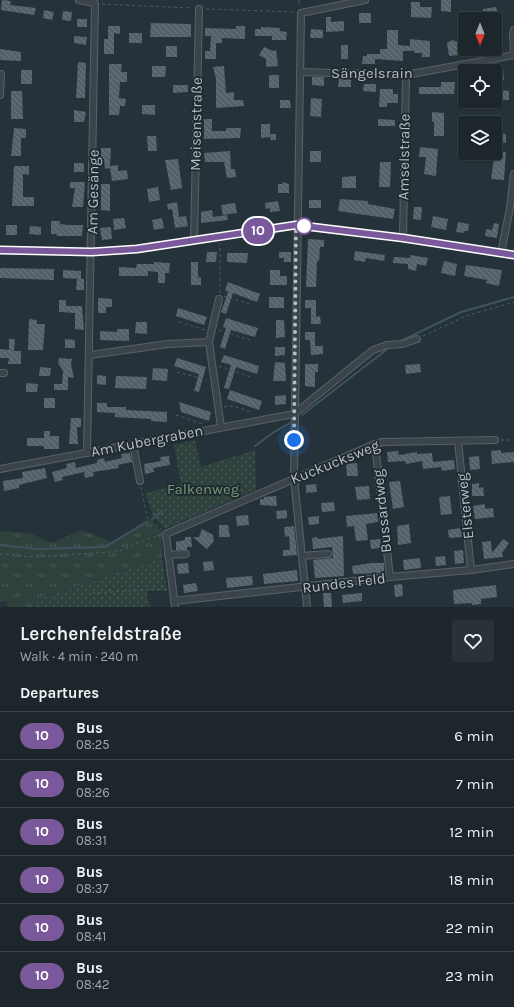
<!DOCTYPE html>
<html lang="en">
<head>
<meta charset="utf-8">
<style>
	body { margin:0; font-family:Karla,sans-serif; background:#293237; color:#f1f3f6; height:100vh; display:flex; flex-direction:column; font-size:15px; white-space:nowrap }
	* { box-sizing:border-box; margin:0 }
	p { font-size:13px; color:#a0a5a9 }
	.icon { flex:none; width:22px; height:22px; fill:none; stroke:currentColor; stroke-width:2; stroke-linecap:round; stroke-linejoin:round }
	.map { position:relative; height:607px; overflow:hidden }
	.details { display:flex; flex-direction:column; background:#1c262b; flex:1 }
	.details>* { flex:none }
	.badge { padding:0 8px; border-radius:13px; font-size:14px; line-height:26px }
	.needle { width:26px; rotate:180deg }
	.tools { position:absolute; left:458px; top:12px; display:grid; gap:8px }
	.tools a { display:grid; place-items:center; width:44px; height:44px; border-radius:4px; background:#1c262b; box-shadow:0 1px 3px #0004,0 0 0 1px #3a4347; font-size:20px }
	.you { position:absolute; width:20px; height:20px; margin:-10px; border:3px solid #fff; border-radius:50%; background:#1a73e8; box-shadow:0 0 0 6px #1a73e833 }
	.map>.badge { position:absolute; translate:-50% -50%; box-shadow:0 0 0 2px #fff }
	h2 { padding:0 20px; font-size:15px; line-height:36px }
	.round { display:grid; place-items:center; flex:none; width:42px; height:42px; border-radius:4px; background:#293237 }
	.head { display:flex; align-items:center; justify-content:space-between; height:68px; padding:0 20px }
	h1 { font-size:19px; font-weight:600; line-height:30px }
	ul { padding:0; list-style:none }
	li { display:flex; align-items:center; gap:12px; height:48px; padding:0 20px; border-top:1px solid #3a4347 }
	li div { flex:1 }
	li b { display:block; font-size:15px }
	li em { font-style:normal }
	li .badge { min-width:44px; font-weight:700; text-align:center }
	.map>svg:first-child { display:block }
	.grass { fill:url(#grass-tufts) }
	.garden { fill:url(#garden-dots) }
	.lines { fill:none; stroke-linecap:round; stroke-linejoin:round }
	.stream { stroke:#3e5360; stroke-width:2 }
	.building { fill:url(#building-back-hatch) }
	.minor-casing { stroke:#586268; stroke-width:8 }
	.path { stroke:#4d5e5d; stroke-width:1; stroke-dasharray:3 3; stroke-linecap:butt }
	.minor { stroke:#3a444a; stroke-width:6 }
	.line-casing { stroke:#fff; stroke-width:9 }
	.line { stroke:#79589c; stroke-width:6 }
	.walk { stroke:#b5bfc5; stroke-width:4; stroke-dasharray:0 7.2 }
	.stop-dot { fill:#fff; stroke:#79589c; stroke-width:2 }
	.labels { text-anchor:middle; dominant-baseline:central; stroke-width:3.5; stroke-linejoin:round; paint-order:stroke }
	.street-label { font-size:15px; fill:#b5bfc5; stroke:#1f292f }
	.park-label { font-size:15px; fill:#769878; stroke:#1f292f }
</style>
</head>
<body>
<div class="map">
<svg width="514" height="607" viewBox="0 0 514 607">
	<defs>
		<pattern id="grass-tufts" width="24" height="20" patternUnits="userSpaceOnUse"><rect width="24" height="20" fill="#2e413d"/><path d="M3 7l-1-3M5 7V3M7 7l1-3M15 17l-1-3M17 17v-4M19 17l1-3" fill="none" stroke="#4a5b58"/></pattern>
		<pattern id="garden-dots" width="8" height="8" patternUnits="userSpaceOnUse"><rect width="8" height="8" fill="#2e413d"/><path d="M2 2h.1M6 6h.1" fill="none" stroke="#4a5b58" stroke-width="1.8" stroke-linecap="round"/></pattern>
		<pattern id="building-back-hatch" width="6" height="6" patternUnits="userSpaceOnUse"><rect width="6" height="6" fill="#54616a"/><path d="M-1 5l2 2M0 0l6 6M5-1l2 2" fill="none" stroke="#6a767e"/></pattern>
	</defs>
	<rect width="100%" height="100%" fill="#263239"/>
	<polygon class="grass" points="148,519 162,532 162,558 76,586 67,591 37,598 37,607 8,607 7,601 0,602 0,531 30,533 51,543 82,530 111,542"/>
	<g class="garden">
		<polygon points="195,440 201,467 255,450 256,490 165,529 153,516 145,493 181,484 174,445"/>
		<polygon points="162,558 167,591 146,590 150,607 37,607 37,598 67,591 76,586"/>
	</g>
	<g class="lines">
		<g class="stream">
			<polyline points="401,341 461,312 514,297"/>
			<polyline points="302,415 390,347"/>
			<polyline points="255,446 274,432 290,423"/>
			<polyline points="152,519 162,511"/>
			<polyline points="0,545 37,549 105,547 147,522"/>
		</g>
	</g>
	<g class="building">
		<polygon points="2,0 11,1 10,5 36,8 34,15 1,10"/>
		<polygon points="441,0 451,0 451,12 441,11"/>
		<polygon points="411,2 420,2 420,7 432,7 431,18 411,17"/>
		<polygon points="496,7 498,15 485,17 483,9"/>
		<polygon points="44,10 54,12 52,20 43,18"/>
		<polygon points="63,11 72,12 71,21 62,20"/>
		<rect x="359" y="13" width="12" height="10"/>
		<polygon points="326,17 331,17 331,22 344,21 344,31 326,32"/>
		<rect x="77" y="19" width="10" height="8"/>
		<polygon points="151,23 191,24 191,37 150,37"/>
		<polygon points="108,26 120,26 120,34 114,33 114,54 104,54 104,39 108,39"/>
		<polygon points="236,26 245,26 245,39 222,38 222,43 216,43 216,59 205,59 205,51 210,51 211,36 205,36 205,28 236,29"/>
		<polygon points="261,27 280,28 280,31 287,32 286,40 272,40 272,36 255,36 255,29 261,29"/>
		<polygon points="311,29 323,30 323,38 310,38"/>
		<polygon points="387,30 398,30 398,45 410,46 410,39 430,41 430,57 422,57 422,53 414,53 414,51 403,51 403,61 375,59 375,64 362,64 363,56 367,56 367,54 380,54 380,49 387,49"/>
		<rect x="129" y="33" width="13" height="10"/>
		<polygon points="74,36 87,37 86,45 74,43"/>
		<polygon points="452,40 457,42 459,55 449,56 447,43"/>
		<rect x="341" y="45" width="7" height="14"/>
		<rect x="166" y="46" width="11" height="11"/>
		<polygon points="264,47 273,51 276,50 278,66 266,67 266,59 259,55"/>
		<polygon points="0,49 21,52 21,61 0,60"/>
		<polygon points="78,62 86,63 85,98 76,98"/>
		<polygon points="109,64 122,64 121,72 127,72 127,82 120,82 119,98 126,99 125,106 120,106 119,115 109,115"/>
		<polygon points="152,66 166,66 165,77 152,77"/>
		<polygon points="224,66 226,93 234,92 234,100 243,100 244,106 216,108 216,79 213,67"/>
		<polygon points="503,69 504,80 495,81 495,70"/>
		<rect x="21" y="70" width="11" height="14"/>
		<rect x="269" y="75" width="10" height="13"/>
		<polygon points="312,77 324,77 324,86 312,85"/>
		<polygon points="339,78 351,79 351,87 338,87"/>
		<polygon points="441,82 455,82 454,94 419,94 419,87 441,87"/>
		<polygon points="364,84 376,84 376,92 363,91"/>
		<polygon points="173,85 188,85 188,92 173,93"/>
		<polygon points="380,89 393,89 393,94 398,94 398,103 387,103 387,107 379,107"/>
		<polygon points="499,90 509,91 509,100 498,100"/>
		<polygon points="11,91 22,91 23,119 11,119"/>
		<polygon points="311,98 322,99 321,117 310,116"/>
		<polygon points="280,100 290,100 291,108 280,108"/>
		<polygon points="142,105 155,105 155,115 142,114"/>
		<polygon points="74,110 86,112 84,122 74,122"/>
		<polygon points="432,112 444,113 444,136 434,136 434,122 432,121"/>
		<polygon points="204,119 212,119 212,131 226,131 226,128 241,128 240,138 204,139"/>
		<polygon points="378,119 395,120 395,126 378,126"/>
		<polygon points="261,124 270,124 270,134 276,134 276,140 271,140 270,137 261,138"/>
		<polygon points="14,128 26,129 26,138 21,138 21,156 11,156"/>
		<polygon points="496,133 506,134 506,143 496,142"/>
		<polygon points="147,136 156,136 157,151 148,151"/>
		<polygon points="420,147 438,149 436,176 424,174 426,157 419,157"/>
		<polygon points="101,148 111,148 110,166 118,165 118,171 127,170 128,179 112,181 110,168 105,169 104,159 101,159"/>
		<polygon points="230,151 231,169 235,169 236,177 227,178 224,162 205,162 204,153"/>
		<rect x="310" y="151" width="11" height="11"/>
		<polygon points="495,151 506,152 504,180 491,179"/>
		<polygon points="178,159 182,188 171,190 165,160"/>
		<polygon points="380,162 391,162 390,187 379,187"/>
		<rect x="74" y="163" width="10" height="9"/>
		<polygon points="14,166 29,166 29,175 23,174 23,197 34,197 34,206 12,206"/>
		<polygon points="356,176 356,188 342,188 342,177"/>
		<polygon points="70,182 85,182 83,207 72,207 75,188 70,188"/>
		<polygon points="282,182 289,184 289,193 278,193 278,184 282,184"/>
		<polygon points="101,184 110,184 110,211 101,210"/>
		<polygon points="158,187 160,200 149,202 147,189"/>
		<polygon points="340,199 368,201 368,204 395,209 393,219 338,211"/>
		<rect x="309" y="200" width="12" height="8"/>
		<polygon points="278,201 280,211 270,212 270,208 266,209 265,203"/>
		<polygon points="177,202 179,217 186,216 188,226 175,228 172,209 168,210 167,204"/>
		<polygon points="235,203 237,213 223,215 221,205"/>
		<polygon points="414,207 422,207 421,220 413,219"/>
		<polygon points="212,210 213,217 227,215 228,220 201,223 201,212"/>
		<polygon points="433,216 448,219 446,230 431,227"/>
		<polygon points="124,218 126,228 114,230 113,219"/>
		<polygon points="162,218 164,228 154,230 152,220"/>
		<polygon points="51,221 60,221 60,224 68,225 83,225 82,236 57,236 56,234 51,234"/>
		<polygon points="458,222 469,224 468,231 464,231 464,233 456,232"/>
		<polygon points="494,223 499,224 497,238 485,236 486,229 492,230"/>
		<rect x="6" y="225" width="11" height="10"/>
		<polygon points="30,226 41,227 41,235 29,234"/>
		<polygon points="111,227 112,239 102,240 100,228"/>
		<polygon points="308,239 324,240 324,247 320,247 319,261 317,261 316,287 306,287"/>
		<polygon points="355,251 385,255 384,261 366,258 365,262 354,260"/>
		<polygon points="207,252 217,252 216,262 206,262"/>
		<polygon points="279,252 291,252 291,262 284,262 284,258 279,258"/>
		<polygon points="227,253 248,253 247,263 227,262"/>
		<polygon points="410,255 428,258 426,266 417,264 416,271 408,269 408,264 393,263 394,257 410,258"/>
		<polygon points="444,261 457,264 455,276 441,273"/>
		<polygon points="154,262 170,263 169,273 165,273 165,283 158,283 158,272 148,271 148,276 119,276 119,267 136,268 137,264 154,264"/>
		<polygon points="191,262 198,262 198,277 201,278 201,285 191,285"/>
		<polygon points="466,265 502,270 499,286 486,283 487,280 464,276"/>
		<polygon points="0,268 54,269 54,280 0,278"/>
		<polygon points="63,270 81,271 81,279 63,278"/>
		<polygon points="270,270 280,270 280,276 287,276 287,285 270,285"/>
		<polygon points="77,279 84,279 84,290 76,290"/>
		<polygon points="228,282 260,294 257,302 233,293 226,314 221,312 228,292 225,290"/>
		<rect x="269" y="297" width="15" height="11"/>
		<polygon points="98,298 112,299 112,307 106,307 106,313 98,313"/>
		<polygon points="59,300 66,300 66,306 82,306 84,330 75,329 75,313 59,312"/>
		<polygon points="305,300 316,300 316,317 320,316 321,324 311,324 311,308 305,308"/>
		<polygon points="178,308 207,317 204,325 176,316"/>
		<polygon points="226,318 258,328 255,337 231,330 225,349 220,347 226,328 223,327"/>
		<polygon points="29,319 37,320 37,324 45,324 43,350 28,350"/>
		<polygon points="276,320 284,320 285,337 276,338"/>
		<polygon points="136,322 147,322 147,334 135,333"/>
		<polygon points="117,329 129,329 129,341 100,340 100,331 117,332"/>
		<polygon points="305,332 315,332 315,346 323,346 323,354 311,355 310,340 305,340"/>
		<polygon points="9,339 15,339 14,351 21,351 21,364 8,364 9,358 0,358 0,349 9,350"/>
		<polygon points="65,339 75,340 75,348 65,348"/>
		<polygon points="275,347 285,347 285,355 275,356"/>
		<polygon points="224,355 259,366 257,374 236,367 229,389 224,388 231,365 221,362"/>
		<polygon points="59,358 72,359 71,364 74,378 68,377 68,390 54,390 54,384 62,384 63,371 58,363"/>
		<polygon points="177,358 206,367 199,392 194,391 199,374 174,366"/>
		<polygon points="275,362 285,363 286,381 273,381"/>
		<polygon points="305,364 318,364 318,372 315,372 315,387 305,386"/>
		<polygon points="420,364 421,372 406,374 405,365"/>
		<polygon points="40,367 51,368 50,376 39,376"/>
		<polygon points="153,368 168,369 167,381 152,380"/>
		<polygon points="97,375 106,376 106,385 97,384"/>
		<polygon points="116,376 147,377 146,389 115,388"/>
		<polygon points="26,383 38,384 37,392 26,392"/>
		<polygon points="230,390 262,401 259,410 227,399"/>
		<polygon points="286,395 286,404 275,405 275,396"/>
		<rect x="44" y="398" width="11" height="10"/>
		<polygon points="179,402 211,412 209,421 181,412"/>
		<polygon points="97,403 107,403 107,407 126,407 126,410 167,412 167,422 151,421 151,419 115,417 115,413 97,412"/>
		<polygon points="71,418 81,418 81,427 77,427 78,444 69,444"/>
		<polygon points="44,431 50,431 50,436 59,436 59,449 44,449 44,446 27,446 27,438 44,438"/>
		<polygon points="501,450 501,453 514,452 514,462 492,464 491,451"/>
		<polygon points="398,451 399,455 417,452 417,454 432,453 433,462 454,460 455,469 442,471 441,467 423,469 422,461 406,464 405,461 388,462 387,452"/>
		<polygon points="130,453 132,462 118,465 119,468 93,472 94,476 85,478 84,472 62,477 63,480 55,482 52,472 67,468 66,464 75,462 76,468 97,463 97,460 104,458 105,462 122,458 121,454"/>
		<polygon points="169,456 170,465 153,468 154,472 145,474 144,464 161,461 160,457"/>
		<polygon points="479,456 480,469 470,470 469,457"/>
		<polygon points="357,463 358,476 347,476 346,464"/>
		<polygon points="45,468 47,478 19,485 19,488 4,491 3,481 23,478 22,472"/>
		<polygon points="400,481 404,507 393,509 389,482"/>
		<polygon points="479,483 479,488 483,487 484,496 472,496 472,484"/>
		<polygon points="316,484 317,492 306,493 306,485"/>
		<polygon points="369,486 370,499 357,500 355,487"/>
		<polygon points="276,496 277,506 260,505 260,499 264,499 264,497"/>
		<polygon points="450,496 452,514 441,515 439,497"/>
		<polygon points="334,502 335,511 322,512 321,503"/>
		<polygon points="485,504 485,509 493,508 494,517 475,519 473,506"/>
		<polygon points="287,510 287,518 277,519 276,511"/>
		<polygon points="377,513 378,522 366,524 368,540 356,541 354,526 347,527 346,516"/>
		<polygon points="248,515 249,525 237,526 236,516"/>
		<polygon points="319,516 319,524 309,525 308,517"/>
		<polygon points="409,524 411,543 398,545 397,526"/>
		<polygon points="219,525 228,525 230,537 219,537"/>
		<polygon points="294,526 297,555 283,556 283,550 290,550 289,536 285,537 284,527"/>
		<polygon points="461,528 462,537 449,538 448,530"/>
		<polygon points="202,529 213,535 214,541 207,549 193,537 199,537"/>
		<polygon points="343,536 344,576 315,578 313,560 333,558 332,547 313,549 312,538 317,537 318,539"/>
		<polygon points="185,537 191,537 192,547 187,547 187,550 176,550 176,542 185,540"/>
		<polygon points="380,539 381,548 371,549 370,540"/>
		<polygon points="503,539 509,543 502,553 503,557 484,559 482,542 491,541 492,553"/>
		<polygon points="463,550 464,563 455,564 454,551"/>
		<polygon points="445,556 446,565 436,566 435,557"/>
		<polygon points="420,558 421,568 404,570 403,560"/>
		<polygon points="213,561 214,570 204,571 203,562"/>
		<polygon points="188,563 189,573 178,574 177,564"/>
		<polygon points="371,563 384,563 384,573 353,574 352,566"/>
		<polygon points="297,570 298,581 264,584 263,574"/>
		<polygon points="252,576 253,585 227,588 226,578"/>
		<polygon points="196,583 198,591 184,593 183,585"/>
		<polygon points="402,584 403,596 395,597 394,585"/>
		<polygon points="496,585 497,597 481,599 481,604 472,605 472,603 454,604 453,590"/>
		<polygon points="323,593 331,593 332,607 324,607"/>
		<polygon points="362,593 362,601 343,603 342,595"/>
	</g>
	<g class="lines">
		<g class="minor-casing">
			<g id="minor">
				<polyline points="79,0 95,3 87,453"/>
				<polyline points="514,30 513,35 514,52"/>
				<polyline points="300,72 406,75 514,55"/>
				<polyline points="0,95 1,74"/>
				<polyline points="403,238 406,75"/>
				<polyline points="194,240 199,9"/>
				<polyline points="0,250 92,252 137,249 296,225 403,238 514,255"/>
				<polyline points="501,253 510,208 514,174"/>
				<polyline points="209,342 219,299"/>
				<polyline points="90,355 168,344 209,342 221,427"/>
				<polyline points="0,373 4,373"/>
				<polyline points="458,441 471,570"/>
				<polyline points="133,444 140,481"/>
				<polyline points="375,444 390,577"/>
				<polyline points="0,469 294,414 373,350 387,345 402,344 417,339"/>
				<polyline points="168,555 186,554"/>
				<polyline points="302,556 328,554"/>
				<polyline points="174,601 390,577 471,570 514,564"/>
				<polyline points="175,607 166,534 375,444 383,442 495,440"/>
				<polyline points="307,607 294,478 301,13 365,0"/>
			</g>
		</g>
		<g class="path">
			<polyline points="299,0 300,6"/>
			<polyline points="102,4 192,8"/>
			<polyline points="206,9 294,12"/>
			<polyline points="220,293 220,243"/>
			<polyline points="224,296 253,305"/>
			<polyline points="179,322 205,330"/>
			<polyline points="219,330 253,341"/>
			<polyline points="423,336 466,316 514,302"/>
			<polyline points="219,366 251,377"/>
			<polyline points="177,372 207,380"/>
			<polyline points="224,407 233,406 251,412 252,415"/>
			<polyline points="176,415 203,424"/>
			<polyline points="501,440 514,440"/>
			<polyline points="141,487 147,517 162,530"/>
			<polyline points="0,554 34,557 110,552 123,550 137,543 160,535"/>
			<polyline points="92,593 166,589"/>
		</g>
		<use href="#minor" class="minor"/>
	</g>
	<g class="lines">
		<g class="line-casing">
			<polyline id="line" points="0,250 92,252 137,249 296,225 403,238 514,255"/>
		</g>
		<use href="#line" class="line"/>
		<polyline class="walk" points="294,440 296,225 304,226"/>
	</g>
	<circle class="stop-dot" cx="304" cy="226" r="8"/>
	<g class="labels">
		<g class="street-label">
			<text x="372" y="73">Sängelsrain</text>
			<text transform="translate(196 124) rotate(-89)">Meisenstraße</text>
			<text transform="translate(404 157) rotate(-89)">Amselstraße</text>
			<text transform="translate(93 192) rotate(-89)">Am Gesänge</text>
			<text transform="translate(147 441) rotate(-11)">Am Kubergraben</text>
			<text transform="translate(335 462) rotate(-22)">Kuckucksweg</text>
			<text transform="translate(465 506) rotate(-96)">Elsterweg</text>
			<text transform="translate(382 511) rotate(-96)">Bussardweg</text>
			<text transform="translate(344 583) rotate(-7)">Rundes Feld</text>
		</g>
		<g class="park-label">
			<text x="203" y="489">Falkenweg</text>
		</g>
	</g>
</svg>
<div class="tools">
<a><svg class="needle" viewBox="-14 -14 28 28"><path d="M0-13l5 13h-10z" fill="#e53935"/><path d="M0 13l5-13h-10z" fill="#a0a5a9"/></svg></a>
<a><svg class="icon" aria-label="locate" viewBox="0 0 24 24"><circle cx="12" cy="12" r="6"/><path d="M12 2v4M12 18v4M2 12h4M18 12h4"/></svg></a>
<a><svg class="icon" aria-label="layers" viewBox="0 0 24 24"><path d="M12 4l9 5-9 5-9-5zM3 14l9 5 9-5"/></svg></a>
</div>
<div class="you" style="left:294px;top:440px"></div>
<b class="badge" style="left:258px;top:231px;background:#79589c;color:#fff">10</b>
</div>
<section class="details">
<div class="head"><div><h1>Lerchenfeldstraße</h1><p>Walk · 4 min · 240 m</p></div><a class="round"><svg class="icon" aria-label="heart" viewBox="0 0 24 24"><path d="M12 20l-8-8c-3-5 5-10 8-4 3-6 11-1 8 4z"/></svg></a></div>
<h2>Departures</h2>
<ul>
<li><span class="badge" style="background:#79589c;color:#fff">10</span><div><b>Bus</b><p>08:25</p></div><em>6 min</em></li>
<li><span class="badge" style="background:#79589c;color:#fff">10</span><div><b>Bus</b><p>08:26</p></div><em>7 min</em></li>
<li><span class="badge" style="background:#79589c;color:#fff">10</span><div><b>Bus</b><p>08:31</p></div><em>12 min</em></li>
<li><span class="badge" style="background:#79589c;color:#fff">10</span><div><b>Bus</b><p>08:37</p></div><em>18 min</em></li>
<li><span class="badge" style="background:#79589c;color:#fff">10</span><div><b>Bus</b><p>08:41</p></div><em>22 min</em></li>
<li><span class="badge" style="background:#79589c;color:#fff">10</span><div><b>Bus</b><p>08:42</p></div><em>23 min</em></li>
</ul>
</section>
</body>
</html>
